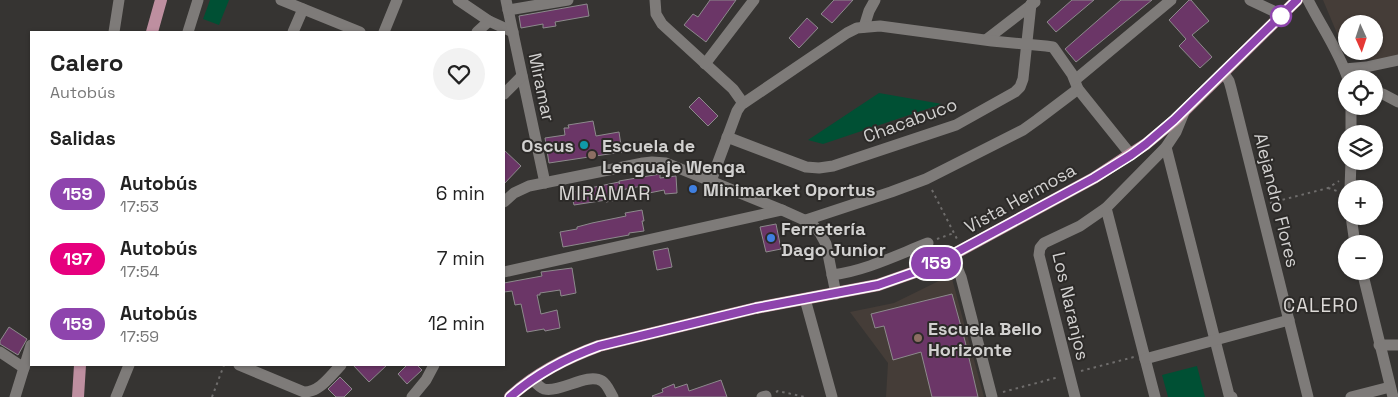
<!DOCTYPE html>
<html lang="es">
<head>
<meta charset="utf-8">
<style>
	body { margin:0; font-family:"Space Grotesk",sans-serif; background:#f2f2f2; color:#222; height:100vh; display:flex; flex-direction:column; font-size:19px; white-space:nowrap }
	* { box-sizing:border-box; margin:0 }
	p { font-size:16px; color:#767676 }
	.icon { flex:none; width:28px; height:28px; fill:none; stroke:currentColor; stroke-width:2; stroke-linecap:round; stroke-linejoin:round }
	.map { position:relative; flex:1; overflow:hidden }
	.panel { position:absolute; left:30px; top:31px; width:475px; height:335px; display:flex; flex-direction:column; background:#fff; border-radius:0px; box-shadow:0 1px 4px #0004 }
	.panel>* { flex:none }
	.badge { padding:0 10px; border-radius:16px; font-size:18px; line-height:32px }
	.needle { width:32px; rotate:177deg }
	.buttons { position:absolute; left:1338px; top:15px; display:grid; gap:10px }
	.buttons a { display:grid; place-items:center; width:45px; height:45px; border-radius:50%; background:#fff; box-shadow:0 1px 4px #0004; font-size:25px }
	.map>.badge { position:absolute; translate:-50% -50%; box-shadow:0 0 0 2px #fff }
	h2 { padding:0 20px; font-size:19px; line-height:45px }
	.round { display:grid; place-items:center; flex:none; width:52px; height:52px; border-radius:26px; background:#f2f2f2 }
	.headline { display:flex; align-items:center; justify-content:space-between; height:85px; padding:0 20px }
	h1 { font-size:24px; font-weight:800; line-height:38px }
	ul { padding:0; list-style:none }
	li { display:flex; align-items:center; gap:15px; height:65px; padding:0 20px }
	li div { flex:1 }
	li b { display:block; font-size:19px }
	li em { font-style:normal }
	li .badge { min-width:55px; font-weight:700; text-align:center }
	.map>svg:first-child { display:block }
	.built { fill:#453d38; fill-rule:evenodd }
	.green { fill:#005034 }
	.building { fill:#6b3667; stroke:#8d8a8c }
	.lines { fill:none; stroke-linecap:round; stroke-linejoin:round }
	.path { stroke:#6f6d6c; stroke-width:2; stroke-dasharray:2.5 4; stroke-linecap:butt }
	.minor { stroke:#7e7b79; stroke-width:11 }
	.major { stroke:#be8fa0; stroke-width:12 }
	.line-casing { stroke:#fff; stroke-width:11 }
	.line { stroke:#8e44ad; stroke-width:8 }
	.stop-dot { fill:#fff; stroke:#8e44ad; stroke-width:2.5 }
	.culture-dot { fill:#0f9aa8; stroke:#2c2a28; stroke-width:2 }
	.education-dot { fill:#8d6e63; stroke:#2c2a28; stroke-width:2 }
	.shop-dot { fill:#3f7fe0; stroke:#2c2a28; stroke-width:2 }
	.labels { text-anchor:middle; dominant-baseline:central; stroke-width:4; stroke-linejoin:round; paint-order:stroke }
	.street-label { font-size:18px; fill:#d2d1d0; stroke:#2c2a28 }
	.poi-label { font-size:18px; font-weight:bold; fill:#d2d1d0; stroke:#2c2a28; text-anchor:start }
	.neighbourhood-label { font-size:19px; letter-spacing:1px; fill:#dddad8; stroke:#2c2a28 }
</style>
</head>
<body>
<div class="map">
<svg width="1398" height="397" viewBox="0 0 1398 397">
	<rect width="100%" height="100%" fill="#363432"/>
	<g class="built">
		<path d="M1323 0H1398V55L1378 60 1359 59 1344 50ZM1346 24H1374V51H1346Z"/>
		<polygon points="951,275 984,397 886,397 888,363 850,312 894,303"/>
	</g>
	<g class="green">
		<polygon points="210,0 229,0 219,25 203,19"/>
		<polygon points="879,93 942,104 823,144 808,140"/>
		<polygon points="1197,366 1205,397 1168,397 1162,375"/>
	</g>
	<g class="building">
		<polygon points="710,0 736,0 706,42 684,25 693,14 698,17"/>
		<polygon points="834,0 853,0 832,23 821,14"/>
		<polygon points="1072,0 1094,0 1056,32 1047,22"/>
		<polygon points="1121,0 1152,0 1076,62 1065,49"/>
		<polygon points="1189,0 1191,0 1209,21 1192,35 1212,57 1200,68 1179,46 1186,39 1169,20"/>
		<polygon points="587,4 589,16 555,22 556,26 543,28 543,24 521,28 519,16"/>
		<polygon points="807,18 818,28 799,48 789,38"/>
		<polygon points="699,97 718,116 708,126 689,107"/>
		<polygon points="593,121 596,136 619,132 622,152 549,163 545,138 565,135 564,128 569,128 568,125"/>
		<polygon points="504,150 521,166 504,184"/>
		<polygon points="660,174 660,178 676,176 677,193 665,194 664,190 644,194 642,186 621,190 619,181"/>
		<polygon points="619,182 622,199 606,202 606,200 574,205 571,192 585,190 585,189"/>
		<polygon points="642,210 644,221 642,221 644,231 629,233 629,235 563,247 560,232 577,229 577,227 592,223 626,216 625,213"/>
		<polygon points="776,224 781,249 766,252 760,227"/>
		<polygon points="668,248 672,267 657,270 653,251"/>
		<polygon points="572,268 576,293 561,296 560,290 540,293 540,295 537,295 541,314 557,310 560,328 545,331 544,329 527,332 521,304 515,305 512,291 504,292 504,283 542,276 541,272"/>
		<polygon points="952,294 965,341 978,397 932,397 921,352 893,360 884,326 875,328 871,314"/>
		<polygon points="9,327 27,339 18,355 0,344 0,341"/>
		<polygon points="353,365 387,365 369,382"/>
		<polygon points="407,365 417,365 422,370 407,384 398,374"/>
		<polygon points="340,377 352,389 344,397 336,397 328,389"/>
		<polygon points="721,380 727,397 653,397 652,396 663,392 662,389 674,384 675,388 687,384 689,391"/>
	</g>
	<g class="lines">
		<g class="path">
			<polyline points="1328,188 1340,192"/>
			<polyline points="932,190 957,239"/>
			<polyline points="1270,203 1328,188 1339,181"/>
			<polyline points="937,239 954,233"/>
			<polyline points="1081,371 1134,357"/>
			<polyline points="776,392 778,391 805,397"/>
			<polyline points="1003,392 1059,377"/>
			<polyline points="212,397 224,365"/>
		</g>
		<g class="minor">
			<polyline points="281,0 360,32"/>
			<polyline points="458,0 489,21 513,32"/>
			<polyline points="506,0 545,183"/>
			<polyline points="655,0 656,14 662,24 733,89 743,103"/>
			<polyline points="1250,0 1282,15"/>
			<path d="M1308 0C1321 26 1339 51 1348 79"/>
			<polyline points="508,10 568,0"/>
			<polyline points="864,27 869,11 875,0"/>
			<polyline points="114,32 119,0"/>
			<polyline points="188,32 198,0"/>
			<polyline points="293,32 303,9"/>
			<polyline points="384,32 397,0"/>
			<polyline points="477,32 489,21"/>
			<polyline points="987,39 1035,2"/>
			<polyline points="705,64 754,0"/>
			<polyline points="1345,69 1366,67 1398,60"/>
			<polyline points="1223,72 1229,81 1231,88 1308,397"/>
			<polyline points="1075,80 1171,0"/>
			<polyline points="1374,92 1383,94 1398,102"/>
			<polyline points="504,94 522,76"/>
			<polyline points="1351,134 1351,106"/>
			<polyline points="727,137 806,167 819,168 833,166 956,125 1015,92 1020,87 1023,79 1031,4"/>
			<polyline points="1166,147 1229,395 1232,397"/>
			<polyline points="711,181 737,111 741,105 847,33 857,28 880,26 992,41 1046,46 1053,47 1072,74 1078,89 1131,155"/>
			<polyline points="1350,189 1351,161"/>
			<polyline points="504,202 514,193 529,186 643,163 652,162 666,163 782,210 811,223 820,233 826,244 836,294"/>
			<polyline points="1106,208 1155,397"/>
			<polyline points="1351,216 1355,244"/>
			<polyline points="806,220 891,192 926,179 1023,130 1037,120 1078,89"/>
			<polyline points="952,255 961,277 992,397"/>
			<polyline points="1362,271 1393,397"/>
			<polyline points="504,272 782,210"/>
			<path d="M832 275C865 271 897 255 928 243"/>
			<polyline points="805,299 832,397"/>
			<polyline points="1379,345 1398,345"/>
			<polyline points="0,352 24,368"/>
			<polyline points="1145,359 1289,320"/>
			<path d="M239 365 304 392C320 392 330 376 341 365"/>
			<path d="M532 379C536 383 539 387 544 389 561 393 587 372 602 381 607 384 610 392 613 397"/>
			<polyline points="15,397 31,345"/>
			<polyline points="116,397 129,365"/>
			<polyline points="412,397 426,380 434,365"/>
			<polyline points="762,397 766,396 766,397"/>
			<polyline points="1075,397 1039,255 1040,248 1044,243 1080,226 1106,208 1166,147 1176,132 1185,110"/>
			<polyline points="1351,397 1390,387"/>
		</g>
		<g class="major">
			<polyline points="152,32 161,0"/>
			<polyline points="78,397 80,365"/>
			<path d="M510 397C536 373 566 358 599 346L756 308 878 285 918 271 952 255 1094 178 1146 144 1175 120 1297 0"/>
		</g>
	</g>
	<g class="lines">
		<g class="line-casing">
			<path id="line" d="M510 397C536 374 566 358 599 346L756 308 878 285 918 271 944 259 1094 178 1131 155 1146 144 1174 120 1297 0"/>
		</g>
		<use href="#line" class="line"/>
	</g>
	<circle class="stop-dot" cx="1281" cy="16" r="10"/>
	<circle class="culture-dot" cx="584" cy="145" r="5"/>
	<g class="education-dot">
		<circle cx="592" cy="155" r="5"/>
		<circle cx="918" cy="338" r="5"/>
	</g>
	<g class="shop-dot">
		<circle cx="693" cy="189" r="5"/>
		<circle cx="771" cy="238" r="5"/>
	</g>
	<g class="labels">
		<g class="street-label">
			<text transform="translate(542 87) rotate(78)">Miramar</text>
			<text transform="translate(910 120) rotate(-20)">Chacabuco</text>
			<text transform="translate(1020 198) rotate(-29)">Vista Hermosa</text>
			<text transform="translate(1277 200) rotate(76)">Alejandro Flores</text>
			<text transform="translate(1071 306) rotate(77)">Los Naranjos</text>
		</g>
		<g class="poi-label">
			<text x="574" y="145" text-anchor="end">Oscus</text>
			<text x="602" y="145">Escuela de<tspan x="602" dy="21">Lenguaje Wenga</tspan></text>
			<text x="703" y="189">Minimarket Oportus</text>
			<text x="781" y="228">Ferretería<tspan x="781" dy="21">Dago Junior</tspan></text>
			<text x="928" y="328">Escuela Bello<tspan x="928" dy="21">Horizonte</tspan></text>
		</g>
		<g class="neighbourhood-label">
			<text x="605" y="193">MIRAMAR</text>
			<text x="1321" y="305">CALERO</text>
		</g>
	</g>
</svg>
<div class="buttons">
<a><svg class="needle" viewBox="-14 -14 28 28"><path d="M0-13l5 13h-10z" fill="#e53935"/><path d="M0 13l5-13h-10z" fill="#767676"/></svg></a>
<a><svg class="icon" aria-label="locate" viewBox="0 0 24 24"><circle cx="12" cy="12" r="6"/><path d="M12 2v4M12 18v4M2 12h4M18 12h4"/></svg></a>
<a><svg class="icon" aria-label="layers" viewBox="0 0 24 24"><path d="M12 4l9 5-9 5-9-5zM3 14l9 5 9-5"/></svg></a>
<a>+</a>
<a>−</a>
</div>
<b class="badge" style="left:936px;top:263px;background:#8e44ad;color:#fff">159</b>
<section class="panel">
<div class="headline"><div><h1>Calero</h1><p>Autobús</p></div><a class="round"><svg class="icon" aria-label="heart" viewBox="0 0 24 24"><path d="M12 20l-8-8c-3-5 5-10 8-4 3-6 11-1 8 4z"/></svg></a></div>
<h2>Salidas</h2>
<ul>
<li><span class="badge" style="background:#8e44ad;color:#fff">159</span><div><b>Autobús</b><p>17:53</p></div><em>6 min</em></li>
<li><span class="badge" style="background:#e6007e;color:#fff">197</span><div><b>Autobús</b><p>17:54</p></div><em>7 min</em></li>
<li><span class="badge" style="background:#8e44ad;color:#fff">159</span><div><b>Autobús</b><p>17:59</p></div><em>12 min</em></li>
</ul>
</section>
</div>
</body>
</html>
